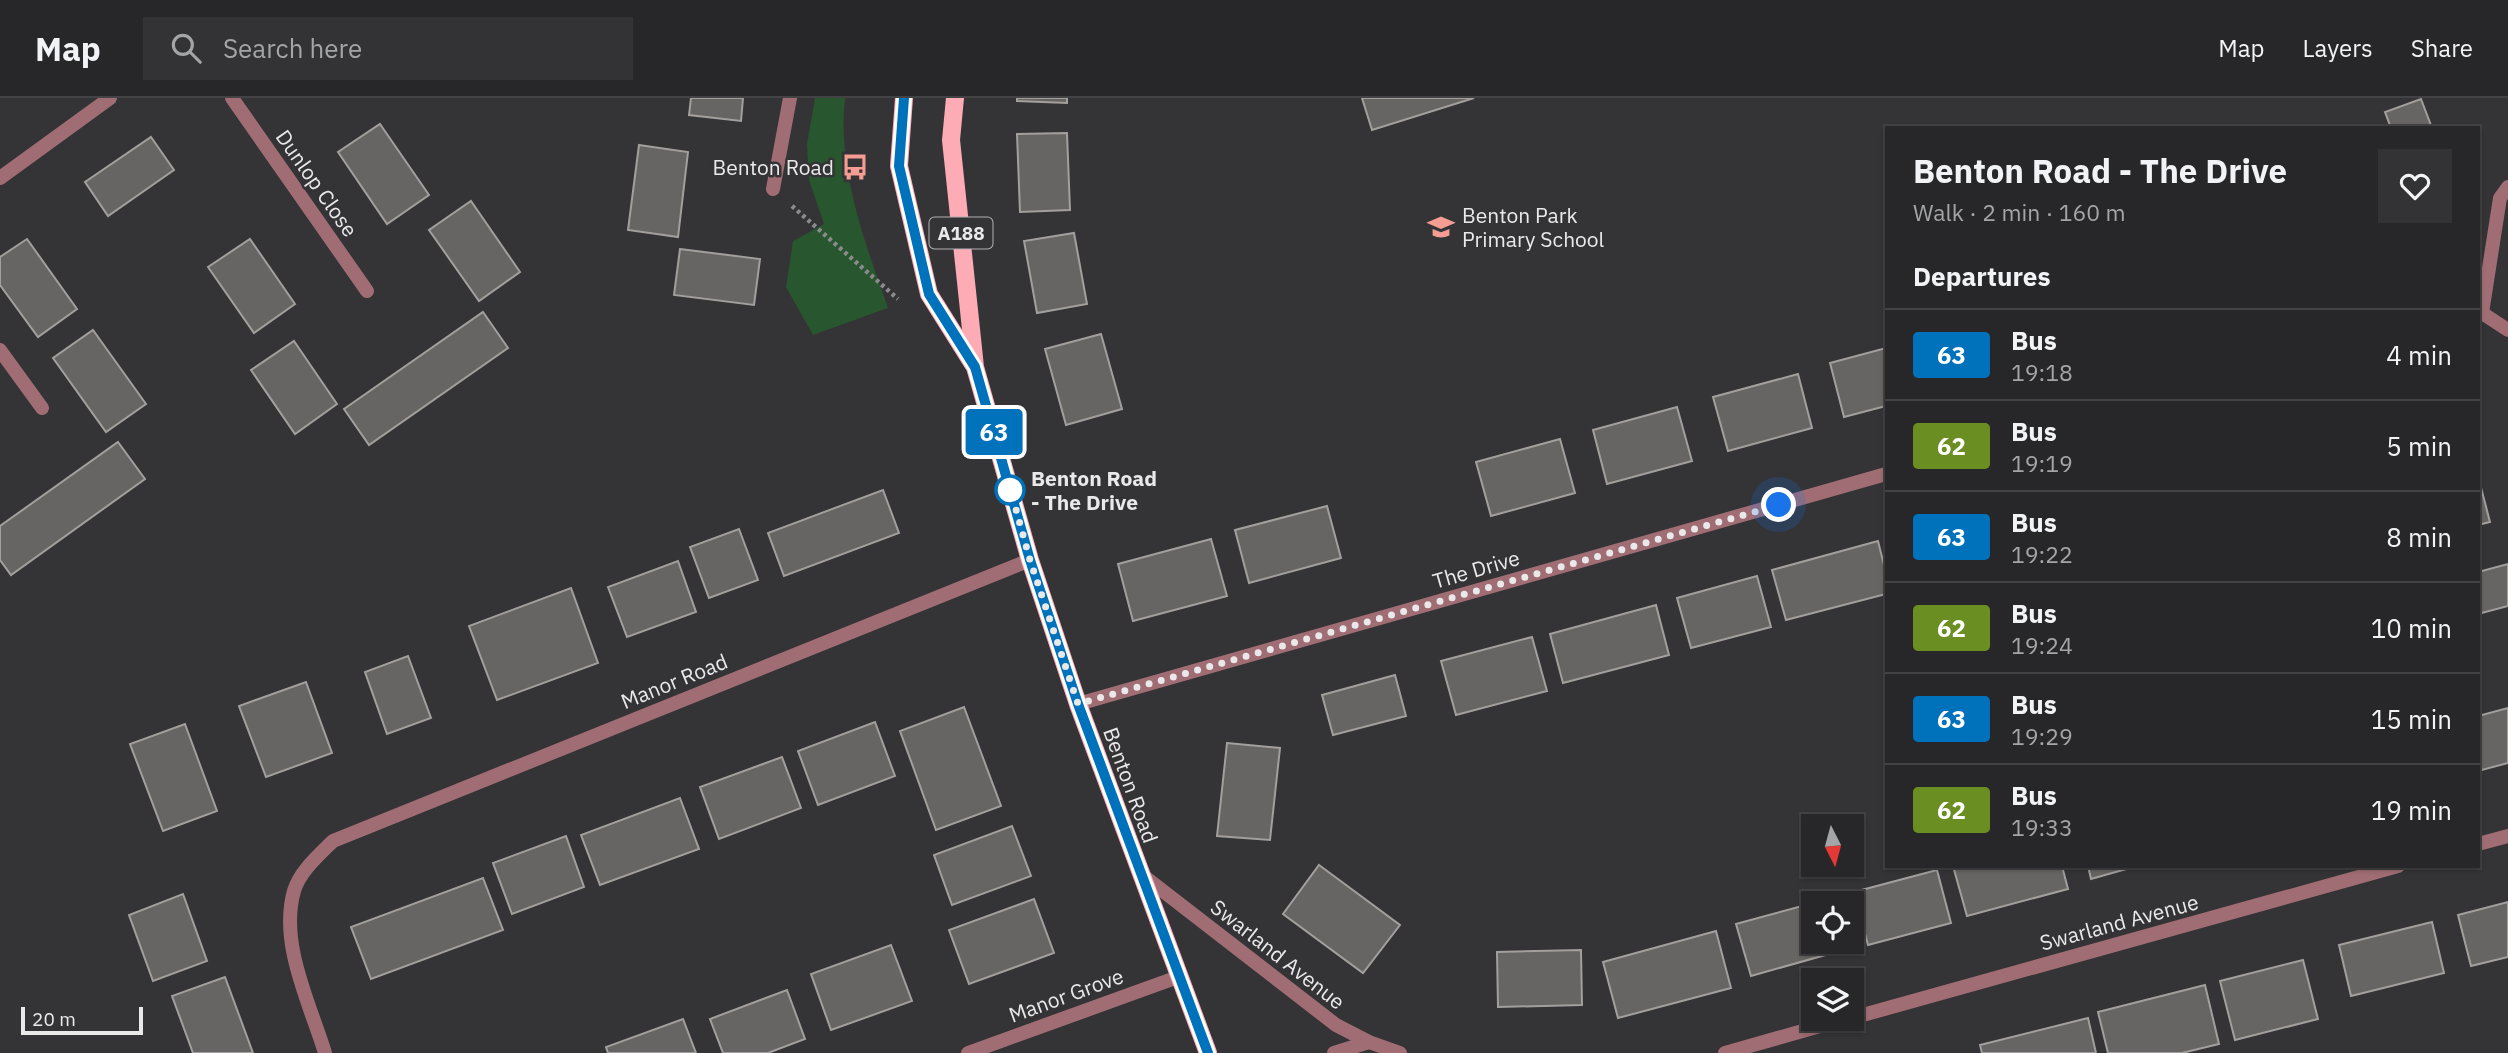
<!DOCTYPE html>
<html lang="en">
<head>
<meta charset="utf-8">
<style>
	body { margin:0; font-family:"IBM Plex Sans",sans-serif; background:#333234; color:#f1f3f6; height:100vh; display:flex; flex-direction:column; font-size:26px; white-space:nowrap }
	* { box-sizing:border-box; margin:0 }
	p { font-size:23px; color:#a4a5a8 }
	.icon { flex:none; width:38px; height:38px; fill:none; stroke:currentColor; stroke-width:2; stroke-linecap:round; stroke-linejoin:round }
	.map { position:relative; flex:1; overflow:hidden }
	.panel { position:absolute; left:1885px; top:28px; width:595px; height:742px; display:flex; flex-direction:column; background:#272628; border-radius:0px; box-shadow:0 2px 5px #0004,0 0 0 2px #434345 }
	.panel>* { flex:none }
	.badge { padding:0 14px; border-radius:5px; font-size:24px; line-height:46px }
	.needle { width:46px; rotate:174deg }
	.fabs { position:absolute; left:1801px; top:716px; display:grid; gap:14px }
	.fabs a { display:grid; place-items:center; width:63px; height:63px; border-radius:0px; background:#272628; box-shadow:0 2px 5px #0004,0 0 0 2px #434345; font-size:35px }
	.scale { position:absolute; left:21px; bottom:18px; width:122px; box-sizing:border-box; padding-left:7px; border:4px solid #eae9ea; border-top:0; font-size:19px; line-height:24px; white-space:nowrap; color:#eae9ea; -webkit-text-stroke:5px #343335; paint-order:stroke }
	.you { position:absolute; width:35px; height:35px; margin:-18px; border:5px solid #fff; border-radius:50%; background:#1a73e8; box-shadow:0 0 0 10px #1a73e833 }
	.map>.badge { position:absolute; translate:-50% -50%; box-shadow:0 0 0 4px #fff }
	h2 { padding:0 28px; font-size:26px; line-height:63px }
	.round { display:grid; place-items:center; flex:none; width:74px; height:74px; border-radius:0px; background:#333234 }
	.head { display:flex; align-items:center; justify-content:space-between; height:119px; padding:0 28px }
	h1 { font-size:33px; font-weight:700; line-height:52px }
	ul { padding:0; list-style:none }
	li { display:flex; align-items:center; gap:21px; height:91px; padding:0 28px; border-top:2px solid #434345 }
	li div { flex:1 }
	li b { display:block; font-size:26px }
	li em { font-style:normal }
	li .badge { min-width:77px; font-weight:700; text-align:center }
	header { display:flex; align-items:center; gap:42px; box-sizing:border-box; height:98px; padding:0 35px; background:#272628; border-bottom:2px solid #434345 }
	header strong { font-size:33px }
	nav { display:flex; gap:38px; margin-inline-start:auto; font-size:24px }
	.search { width:490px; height:63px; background:#333234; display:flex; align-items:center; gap:18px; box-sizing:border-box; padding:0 24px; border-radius:0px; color:#a4a5a8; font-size:26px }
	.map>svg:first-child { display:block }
	.green { fill:#28562e }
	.building { fill:#676563; stroke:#a29f9d; stroke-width:2 }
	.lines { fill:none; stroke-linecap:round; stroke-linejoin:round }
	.path { stroke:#8b8a8c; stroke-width:4.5; stroke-dasharray:3.5 3.5; stroke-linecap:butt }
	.minor { stroke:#9f6d73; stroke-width:14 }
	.primary { stroke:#fdabb5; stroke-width:18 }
	.line-casing { stroke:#fff; stroke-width:16 }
	.line { stroke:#0072bc; stroke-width:10 }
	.walk { stroke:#eae9ea; stroke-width:7; stroke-dasharray:0 12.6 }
	.stop-dot { fill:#fff; stroke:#0072bc; stroke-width:3.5 }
	.labels { text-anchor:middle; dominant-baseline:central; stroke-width:5; stroke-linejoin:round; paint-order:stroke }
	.shield { fill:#343335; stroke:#b3b2b4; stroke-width:2 }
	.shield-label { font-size:19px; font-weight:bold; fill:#eae9ea }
	.poi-label { font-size:21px; fill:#eae9ea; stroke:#343335; text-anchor:end }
	.street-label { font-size:21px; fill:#eae9ea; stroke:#343335 }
	.stop-label { font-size:21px; font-weight:bold; fill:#eae9ea; stroke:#343335; text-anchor:start }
</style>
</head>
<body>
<header>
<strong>Map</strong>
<div class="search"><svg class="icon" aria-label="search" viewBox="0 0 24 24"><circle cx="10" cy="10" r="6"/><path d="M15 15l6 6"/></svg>Search here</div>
<nav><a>Map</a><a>Layers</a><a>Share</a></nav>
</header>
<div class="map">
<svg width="2508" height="955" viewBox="0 0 2508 955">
	<rect width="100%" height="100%" fill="#343335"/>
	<path class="green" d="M815 0H845C837 71 865 144 888 210L813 237 786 189 793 143 824 126 809 82 807 46Z"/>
	<g class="building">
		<polygon points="691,0 743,0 741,23 689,17"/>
		<polygon points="1017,0 1067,0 1067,5 1017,3"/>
		<polygon points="1362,0 1474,0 1372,32"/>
		<polygon points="2421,1 2432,30 2391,30 2385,14"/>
		<polygon points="380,26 429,97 387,126 338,54"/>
		<polygon points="1067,35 1070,112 1020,114 1017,36"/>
		<polygon points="151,39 174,72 108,118 85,84"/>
		<polygon points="639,47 688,54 678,139 628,132"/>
		<polygon points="471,103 520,174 479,203 429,132"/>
		<polygon points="1074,135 1087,206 1037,215 1024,143"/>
		<polygon points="27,141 77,211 38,239 0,187 0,159"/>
		<polygon points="250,141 295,206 254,235 208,169"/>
		<polygon points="680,151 760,161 754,207 674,197"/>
		<polygon points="483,214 508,250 369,347 344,311"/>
		<polygon points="93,232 146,306 106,334 53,260"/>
		<polygon points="1101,236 1122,311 1066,327 1045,251"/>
		<polygon points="294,243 337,306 295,336 251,272"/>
		<polygon points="1886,250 1886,308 1844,319 1830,265"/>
		<polygon points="1798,276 1812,330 1728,353 1713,299"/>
		<polygon points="1677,309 1692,363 1607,386 1593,332"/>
		<polygon points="1560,341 1575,395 1491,418 1476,364"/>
		<polygon points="118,344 145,381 11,477 0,462 0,428"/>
		<polygon points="2478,378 2490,424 2478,427"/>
		<polygon points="883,392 899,435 784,478 768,435"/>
		<polygon points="1327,408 1341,460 1249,485 1235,432"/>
		<polygon points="739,431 758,482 709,500 690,449"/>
		<polygon points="1211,441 1227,498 1133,523 1118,466"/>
		<polygon points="1878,443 1886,475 1886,496 1786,522 1772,472"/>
		<polygon points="678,463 696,514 627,539 608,489"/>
		<polygon points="2508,466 2508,508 2478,516 2478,474"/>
		<polygon points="1757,478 1771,529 1691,550 1677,500"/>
		<polygon points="571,490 598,565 497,602 469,528"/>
		<polygon points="1656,507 1669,557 1563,585 1550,536"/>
		<polygon points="1532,539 1547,593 1456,617 1441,563"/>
		<polygon points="408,558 431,620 387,636 365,574"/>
		<polygon points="1395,577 1406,618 1333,637 1322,597"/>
		<polygon points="306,584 332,655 266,679 239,608"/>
		<polygon points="964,609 1001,708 936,732 900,633"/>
		<polygon points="2508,610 2508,665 2478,673 2478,618"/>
		<polygon points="875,624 895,678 818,707 798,653"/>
		<polygon points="185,626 217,713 163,733 130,646"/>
		<polygon points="1227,645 1280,650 1270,742 1217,738"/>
		<polygon points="782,659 801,710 719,741 700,689"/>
		<polygon points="680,700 699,751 600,787 581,737"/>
		<polygon points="1012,728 1031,778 952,807 934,757"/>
		<polygon points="566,738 584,789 512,816 493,765"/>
		<polygon points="1319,767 1400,827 1363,875 1283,816"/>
		<polygon points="1953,768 2062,768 2068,791 1967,818"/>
		<polygon points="2088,768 2137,768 2091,781"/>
		<polygon points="1937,772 1951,825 1868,847 1854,794"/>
		<polygon points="483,780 503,832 371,881 351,829"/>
		<polygon points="183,796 207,863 153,883 129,817"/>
		<polygon points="1034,801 1054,855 969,886 949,832"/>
		<polygon points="2508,804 2508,859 2471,868 2458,817"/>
		<polygon points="1813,805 1813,844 1852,844 1852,839 1854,849 1751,878 1736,826"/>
		<polygon points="2432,824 2444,875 2351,898 2339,847"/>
		<polygon points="1716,833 1731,890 1618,920 1603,864"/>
		<polygon points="891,847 912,903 831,932 811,876"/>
		<polygon points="1581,852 1582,907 1498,909 1497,854"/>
		<polygon points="2303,862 2318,921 2235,942 2220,883"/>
		<polygon points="225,879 253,955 193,955 172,898"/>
		<polygon points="2205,887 2219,946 2182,955 2108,955 2098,914"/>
		<polygon points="787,892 805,941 768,955 723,955 710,921"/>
		<polygon points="2088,920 2096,955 1982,955 1980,947"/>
		<polygon points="683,921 696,955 608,955 606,949"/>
	</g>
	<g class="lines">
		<polyline class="path" points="792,108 898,201"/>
		<g class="minor">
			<polyline points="232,0 367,193"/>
			<polyline points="0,80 110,0"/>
			<polyline points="773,91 790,0"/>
			<polyline points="2478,215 2482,215 2500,100 2508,89"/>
			<polyline points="2482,215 2508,232"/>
			<polyline points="0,252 42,310"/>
			<polyline points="1078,606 1886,376"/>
			<polyline points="2478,746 2508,738"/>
			<polyline points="1141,776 1336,927 1369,944 1400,955"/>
			<polyline points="1852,920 2398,768"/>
			<path d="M325 955C310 906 279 845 294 793 300 773 319 757 333 743L1030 462"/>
			<polyline points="968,955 1178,879"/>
			<polyline points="1334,955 1369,944"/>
			<polyline points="1725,955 1848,920"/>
		</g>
		<g class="primary">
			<polyline points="904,0 899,68 929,196 973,266"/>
			<polyline points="955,0 951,42 975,269 1030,462 1078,606 1208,955"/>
		</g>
	</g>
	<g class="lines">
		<g class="line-casing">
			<polyline id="line" points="904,0 899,68 929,196 975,269 1030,462 1078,606 1208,955"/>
		</g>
		<use href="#line" class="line"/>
		<polyline class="walk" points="1010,392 1010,390 1030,462 1078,606 1779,407"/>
	</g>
	<defs>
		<g id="bus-bare" transform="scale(2.1)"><path d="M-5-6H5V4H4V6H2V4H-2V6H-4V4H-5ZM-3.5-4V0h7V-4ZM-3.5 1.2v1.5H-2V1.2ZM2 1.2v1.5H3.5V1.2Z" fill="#f59c93" stroke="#343335" stroke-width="2.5" paint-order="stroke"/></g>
		<g id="school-bare" transform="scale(2.1)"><path d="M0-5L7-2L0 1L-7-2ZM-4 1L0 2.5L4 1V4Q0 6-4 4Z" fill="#f59c93" stroke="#343335" stroke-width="2.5" paint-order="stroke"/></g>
	</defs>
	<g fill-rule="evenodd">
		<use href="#bus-bare" x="855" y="69"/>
		<use href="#school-bare" x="1441" y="129"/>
	</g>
	<circle class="stop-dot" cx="1010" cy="392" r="14"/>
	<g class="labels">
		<rect class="shield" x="929.5" y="119.5" width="63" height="31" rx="5"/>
		<g class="shield-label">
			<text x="961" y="135">A188</text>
		</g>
		<g class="poi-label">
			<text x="834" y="69">Benton Road</text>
			<text x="1462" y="117" text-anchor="start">Benton Park<tspan x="1462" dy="24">Primary School</tspan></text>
		</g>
		<g class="street-label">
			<text transform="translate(317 85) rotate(55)">Dunlop Close</text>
			<text transform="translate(1476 471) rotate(-16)">The Drive</text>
			<text transform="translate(674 583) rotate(-22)">Manor Road</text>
			<text transform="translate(1131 687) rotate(70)">Benton Road</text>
			<text transform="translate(2119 824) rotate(-15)">Swarland Avenue</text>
			<text transform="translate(1278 856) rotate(38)">Swarland Avenue</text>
			<text transform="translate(1066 897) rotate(-20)">Manor Grove</text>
		</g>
		<g class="stop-label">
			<text x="1031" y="380">Benton Road<tspan x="1031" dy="24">- The Drive</tspan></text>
		</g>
	</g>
</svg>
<div class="fabs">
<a><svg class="needle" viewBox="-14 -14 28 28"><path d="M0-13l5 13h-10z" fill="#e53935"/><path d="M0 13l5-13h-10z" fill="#a4a5a8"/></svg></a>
<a><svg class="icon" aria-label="locate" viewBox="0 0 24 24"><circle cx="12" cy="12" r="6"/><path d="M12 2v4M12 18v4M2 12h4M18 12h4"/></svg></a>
<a><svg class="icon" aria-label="layers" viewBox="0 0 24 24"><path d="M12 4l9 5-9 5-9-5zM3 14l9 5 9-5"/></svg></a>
</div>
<div class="scale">20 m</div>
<div class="you" style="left:1779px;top:407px"></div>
<b class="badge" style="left:994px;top:334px;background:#0072bc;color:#fff">63</b>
<section class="panel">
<div class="head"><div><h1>Benton Road - The Drive</h1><p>Walk · 2 min · 160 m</p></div><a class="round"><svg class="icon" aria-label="heart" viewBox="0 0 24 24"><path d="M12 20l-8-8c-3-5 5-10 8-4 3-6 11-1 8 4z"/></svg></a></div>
<h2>Departures</h2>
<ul>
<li><span class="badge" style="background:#0072bc;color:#fff">63</span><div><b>Bus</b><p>19:18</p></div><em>4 min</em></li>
<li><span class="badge" style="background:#6b8e23;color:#fff">62</span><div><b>Bus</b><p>19:19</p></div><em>5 min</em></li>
<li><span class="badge" style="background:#0072bc;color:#fff">63</span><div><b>Bus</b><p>19:22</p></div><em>8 min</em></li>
<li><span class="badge" style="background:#6b8e23;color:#fff">62</span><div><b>Bus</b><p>19:24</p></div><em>10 min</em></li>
<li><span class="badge" style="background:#0072bc;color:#fff">63</span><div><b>Bus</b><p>19:29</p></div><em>15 min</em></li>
<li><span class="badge" style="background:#6b8e23;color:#fff">62</span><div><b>Bus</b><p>19:33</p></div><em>19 min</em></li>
</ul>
</section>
</div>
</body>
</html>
